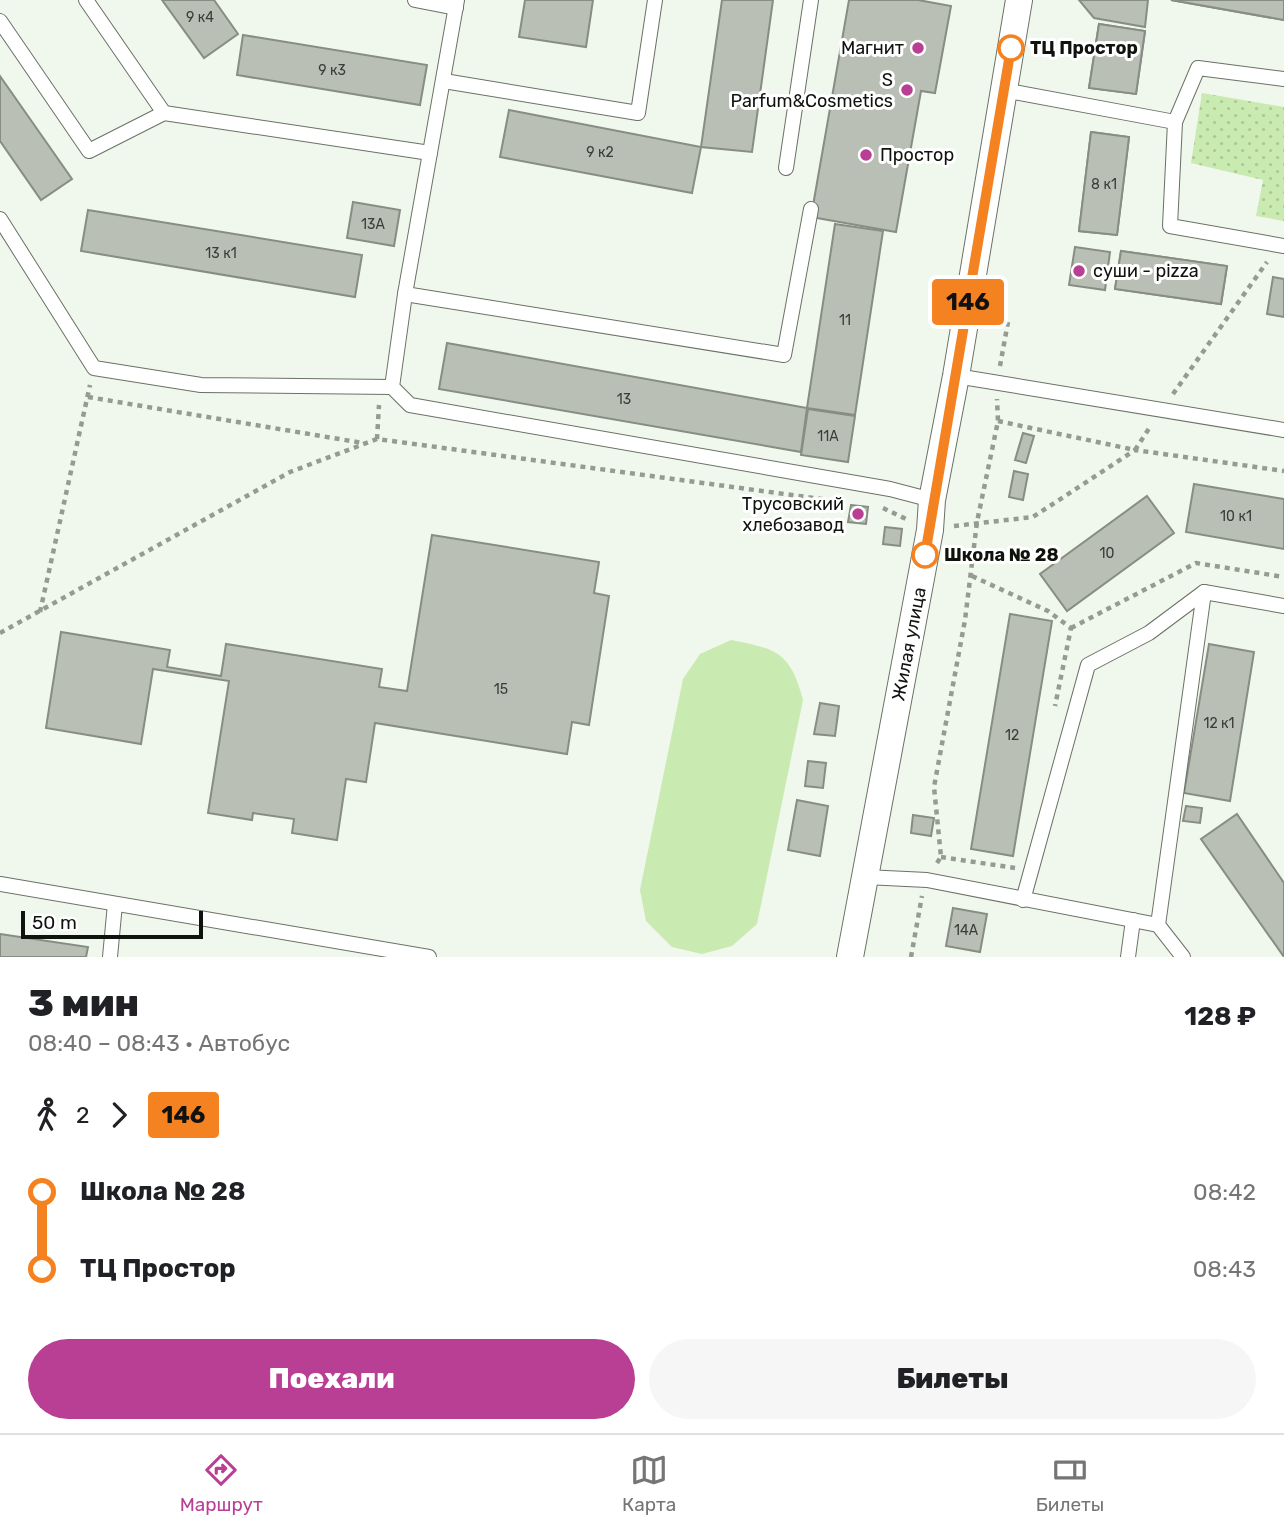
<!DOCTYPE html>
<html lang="ru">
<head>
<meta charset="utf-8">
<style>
	body { margin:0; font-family:Rubik,sans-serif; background:#f6f6f6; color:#202124; height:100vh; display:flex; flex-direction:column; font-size:26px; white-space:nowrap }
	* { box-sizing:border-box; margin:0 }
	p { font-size:23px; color:#757577 }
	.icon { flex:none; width:38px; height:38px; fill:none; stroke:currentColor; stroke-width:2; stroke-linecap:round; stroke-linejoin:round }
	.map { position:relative; height:957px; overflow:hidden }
	.details { display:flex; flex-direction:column; background:#fff; flex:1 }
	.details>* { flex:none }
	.badge { padding:0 14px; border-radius:5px; font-size:24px; line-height:46px }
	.scale { position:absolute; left:21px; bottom:18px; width:182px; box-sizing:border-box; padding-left:7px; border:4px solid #10120e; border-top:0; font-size:19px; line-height:24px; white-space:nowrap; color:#10120e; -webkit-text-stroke:5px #fff; paint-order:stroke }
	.map>.badge { position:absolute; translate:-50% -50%; box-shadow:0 0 0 4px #fff }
	.legs { display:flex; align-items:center; gap:10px; height:77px; padding:0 28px; font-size:23px }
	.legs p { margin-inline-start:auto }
	.head { display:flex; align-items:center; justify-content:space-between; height:119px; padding:0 28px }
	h1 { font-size:38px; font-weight:800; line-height:52px }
	.action { display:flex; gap:14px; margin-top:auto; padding:14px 28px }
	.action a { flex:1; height:80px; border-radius:42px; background:#b83f93; color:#fff; font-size:28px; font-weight:800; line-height:80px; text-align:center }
	.action a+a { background:#f6f6f6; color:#202124 }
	ul { padding:0 28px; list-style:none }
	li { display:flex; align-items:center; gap:24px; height:77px; font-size:26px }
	li i { display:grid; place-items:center; width:10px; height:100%; margin:0 9px; background:currentColor }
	li i::after { content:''; width:18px; height:18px; margin:-9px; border:5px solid; border-radius:50%; background:#fff }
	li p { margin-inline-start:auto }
	li:first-child i { background:linear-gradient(#0000 50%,currentColor 0) }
	li:last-child i { background:linear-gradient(currentColor 50%,#0000 0) }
	.tabs { display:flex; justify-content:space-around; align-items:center; height:98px; border-top:2px solid #e0e0e0; background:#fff; font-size:19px; color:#757577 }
	.tabs a { display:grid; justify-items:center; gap:4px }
	.tabs .selected { color:#b83f93 }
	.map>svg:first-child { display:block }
	.park { fill:url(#park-dots) }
	.pitch { fill:#c9eab0 }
	.building { fill:#b9bfb4; stroke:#888d83; stroke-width:2 }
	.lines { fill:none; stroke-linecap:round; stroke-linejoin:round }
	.lane-casing { stroke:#6b7167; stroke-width:16 }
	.street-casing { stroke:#6b7167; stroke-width:28 }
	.path { stroke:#969b92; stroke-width:4.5; stroke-dasharray:5 5; stroke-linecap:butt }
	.lane { stroke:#fff; stroke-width:14 }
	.street { stroke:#fff; stroke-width:26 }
	.line-1-casing { stroke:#fff; stroke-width:16 }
	.line-1 { stroke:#f58220; stroke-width:10 }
	.poi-dot { fill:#b83f93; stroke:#fff; stroke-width:2.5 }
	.stop-1-dot { fill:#fff; stroke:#f58220; stroke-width:3.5 }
	.labels { text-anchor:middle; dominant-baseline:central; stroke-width:6; stroke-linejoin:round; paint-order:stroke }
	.number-label { font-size:14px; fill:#3a3d38 }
	.poi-label { font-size:18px; fill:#10120e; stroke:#fff; text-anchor:end }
	.stop-label { font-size:18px; font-weight:bold; fill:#10120e; stroke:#fff; text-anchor:start }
	.street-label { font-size:18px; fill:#10120e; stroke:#fff }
</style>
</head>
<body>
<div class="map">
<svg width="1284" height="957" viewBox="0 0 1284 957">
	<defs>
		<pattern id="park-dots" width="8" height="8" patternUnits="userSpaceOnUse" patternTransform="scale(1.75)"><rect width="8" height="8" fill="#c9eab0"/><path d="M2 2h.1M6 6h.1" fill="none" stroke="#acc896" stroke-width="1.8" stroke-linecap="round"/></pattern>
	</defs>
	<rect width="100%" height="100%" fill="#f0f7ec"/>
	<polygon class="park" points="1202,93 1284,107 1284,221 1256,216 1263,180 1191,163"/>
	<path class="pitch" d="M731 640C777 649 790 652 803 700L757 924 732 946 702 954 672 947 646 921 640 890 683 679 700 654Z"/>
	<g class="building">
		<polygon points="162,0 214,0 238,34 204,58"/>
		<polygon points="525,0 593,0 586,47 519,37"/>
		<polygon points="722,0 773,0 752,152 701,147"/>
		<polygon points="849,0 918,0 951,6 935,93 921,91 896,232 811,217"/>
		<polygon points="1079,0 1148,0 1145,27 1094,18"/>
		<polygon points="1171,0 1284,0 1284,20"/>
		<polygon points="1171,0 1284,0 1284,20"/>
		<polygon points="1099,24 1145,31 1136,94 1089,88"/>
		<polygon points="1099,24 1145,31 1136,94 1089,88"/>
		<polygon points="243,35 427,65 420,105 237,75"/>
		<polygon points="0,76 72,179 41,200 0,141"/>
		<polygon points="509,110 701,147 692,193 500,157"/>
		<polygon points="1091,132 1129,137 1117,235 1079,231"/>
		<polygon points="1091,132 1129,137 1117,235 1079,231"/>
		<polygon points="353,202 400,210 394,246 347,238"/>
		<polygon points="88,210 362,255 355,297 81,251"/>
		<polygon points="835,224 883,231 855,415 807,408"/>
		<polygon points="1075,247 1110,252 1105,290 1069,285"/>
		<polygon points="1121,251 1227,266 1221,304 1115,289"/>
		<polygon points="1121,251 1227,266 1221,304 1115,289"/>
		<polygon points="1273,277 1284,279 1284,317 1267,314"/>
		<polygon points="447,343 807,408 801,452 439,389"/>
		<polygon points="808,409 855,416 848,462 801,455"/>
		<polygon points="1023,433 1034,436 1026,463 1015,460"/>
		<polygon points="1014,471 1028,474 1023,500 1009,497"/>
		<polygon points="1194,484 1284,499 1284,549 1186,532"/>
		<polygon points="1147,496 1174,533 1067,611 1040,574"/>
		<polygon points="851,505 868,507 866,524 848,522"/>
		<polygon points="885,527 902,529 900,546 883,544"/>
		<polygon points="432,535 599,562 594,593 609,596 589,725 572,722 567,754 375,723 366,782 346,779 337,840 292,833 294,819 253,813 252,820 208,813 229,681 153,669 141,744 46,728 61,632 170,650 167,667 221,676 226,644 382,669 379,687 407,691"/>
		<polygon points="1010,614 1052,621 1013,856 971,849"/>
		<polygon points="1209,644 1254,652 1230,801 1184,793"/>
		<polygon points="820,703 839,706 835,736 814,734"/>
		<polygon points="808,761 826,763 823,788 805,786"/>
		<polygon points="797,800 828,806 820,856 788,850"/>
		<polygon points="1186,806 1202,808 1200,823 1183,821"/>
		<polygon points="1237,814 1284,883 1284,957 1201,839"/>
		<polygon points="913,815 934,818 931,836 911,833"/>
		<polygon points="953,908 987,914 980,952 946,946"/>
		<polygon points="0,934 88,947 86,957 0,957"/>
	</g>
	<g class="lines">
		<g class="lane-casing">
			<g id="lane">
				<polyline points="86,0 164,113"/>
				<polyline points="415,0 456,8"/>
				<polyline points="457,0 405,294 392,387 410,405 890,489 932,500"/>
				<polyline points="0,21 89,151 164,113 430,153"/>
				<polyline points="444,81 638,113 655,0"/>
				<polyline points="1003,90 1175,122 1198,68 1284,79"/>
				<polyline points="1175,122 1170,226 1284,246"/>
				<polyline points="786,168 811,0"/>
				<polyline points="0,219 94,368 201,385 392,387"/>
				<polyline points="405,294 784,355 811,209"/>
				<polyline points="956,376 1284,430"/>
				<polyline points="1204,592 1284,606"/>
				<polyline points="865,877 927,880 1158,925 1183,957"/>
				<polyline points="0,884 429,957"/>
				<polyline points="1023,900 1088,665 1149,633 1204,592 1158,925"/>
				<polyline points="110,957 115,904"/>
				<polyline points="1128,957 1133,920"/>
			</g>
		</g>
		<g class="street-casing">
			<polyline id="street" points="850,957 930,530 932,500 956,376 1019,0"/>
		</g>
		<g class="path">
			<polyline points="1000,366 1008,322"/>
			<polyline points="1173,394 1267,262"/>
			<polyline points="88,397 363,443"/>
			<polyline points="998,421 1135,450 1150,427"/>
			<polyline points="377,439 379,405"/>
			<polyline points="883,508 906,519"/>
			<polyline points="954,526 1033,517 1135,450 1284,471"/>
			<polyline points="972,576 1048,611 1071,628 1055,706"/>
			<polyline points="40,612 90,385"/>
			<polyline points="1071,628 1196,563 1284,577"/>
			<polyline points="0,633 290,472 377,439 829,500"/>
			<polyline points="941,857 1015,868"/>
			<polyline points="937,863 941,857 934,787 965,620 977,522 998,421 997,399"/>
			<polyline points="911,957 922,896"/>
		</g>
		<use href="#lane" class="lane"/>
		<use href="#street" class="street"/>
	</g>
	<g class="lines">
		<g class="line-1-casing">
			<polyline id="line-1" points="925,555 1011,48"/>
		</g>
		<use href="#line-1" class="line-1"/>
	</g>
	<g class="poi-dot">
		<circle cx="918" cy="48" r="7"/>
		<circle cx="907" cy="90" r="7"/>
		<circle cx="866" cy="155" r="7"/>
		<circle cx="1079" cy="271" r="7"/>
		<circle cx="858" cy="514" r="7"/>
	</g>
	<g class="stop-1-dot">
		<circle cx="1011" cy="48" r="12"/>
		<circle cx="925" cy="555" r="12"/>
	</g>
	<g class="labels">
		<g class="number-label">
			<text x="200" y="17">9 к4</text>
			<text x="332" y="70">9 к3</text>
			<text x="600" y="152">9 к2</text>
			<text x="1104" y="184">8 к1</text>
			<text x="373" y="224">13А</text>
			<text x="221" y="253">13 к1</text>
			<text x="845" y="320">11</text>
			<text x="624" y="399">13</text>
			<text x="828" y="436">11А</text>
			<text x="1236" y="516">10 к1</text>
			<text x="1107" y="553">10</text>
			<text x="501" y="689">15</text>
			<text x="1219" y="723">12 к1</text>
			<text x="1012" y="735">12</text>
			<text x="966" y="930">14А</text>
		</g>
		<g class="poi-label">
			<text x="904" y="48">Магнит</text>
			<text x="893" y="80">S<tspan x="893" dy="21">Parfum&amp;Cosmetics</tspan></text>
			<text x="880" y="155" text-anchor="start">Простор</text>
			<text x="1093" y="271" text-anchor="start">суши - pizza</text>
			<text x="844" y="504">Трусовский<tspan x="844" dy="21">хлебозавод</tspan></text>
		</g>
		<g class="stop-label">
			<text x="1030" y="48">ТЦ Простор</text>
			<text x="944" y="555">Школа № 28</text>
		</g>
		<g class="street-label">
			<text transform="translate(909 644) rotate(-79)">Жилая улица</text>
		</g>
	</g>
</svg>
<div class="scale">50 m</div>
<b class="badge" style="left:968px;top:302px;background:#f58220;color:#111">146</b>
</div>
<section class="details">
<div class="head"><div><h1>3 мин</h1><p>08:40 – 08:43 · Автобус</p></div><b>128 ₽</b></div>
<div class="legs"><svg class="icon" aria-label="walk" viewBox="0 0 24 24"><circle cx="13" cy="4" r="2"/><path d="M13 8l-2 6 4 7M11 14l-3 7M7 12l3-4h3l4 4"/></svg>2<svg class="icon" aria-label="forward" viewBox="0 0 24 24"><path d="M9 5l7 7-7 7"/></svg><b class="badge" style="background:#f58220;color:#111">146</b></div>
<ul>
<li><i style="color:#f58220"></i><b>Школа № 28</b><p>08:42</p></li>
<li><i style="color:#f58220"></i><b>ТЦ Простор</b><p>08:43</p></li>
</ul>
<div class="action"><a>Поехали</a><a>Билеты</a></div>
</section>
<nav class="tabs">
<a class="selected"><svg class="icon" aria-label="directions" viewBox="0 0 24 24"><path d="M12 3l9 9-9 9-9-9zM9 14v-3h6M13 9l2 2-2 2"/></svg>Маршрут</a>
<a><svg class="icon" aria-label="map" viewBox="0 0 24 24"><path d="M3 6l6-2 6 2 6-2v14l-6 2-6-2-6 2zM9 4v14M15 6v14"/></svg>Карта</a>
<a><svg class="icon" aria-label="tickets" viewBox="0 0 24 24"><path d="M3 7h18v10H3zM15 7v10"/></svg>Билеты</a>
</nav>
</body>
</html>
